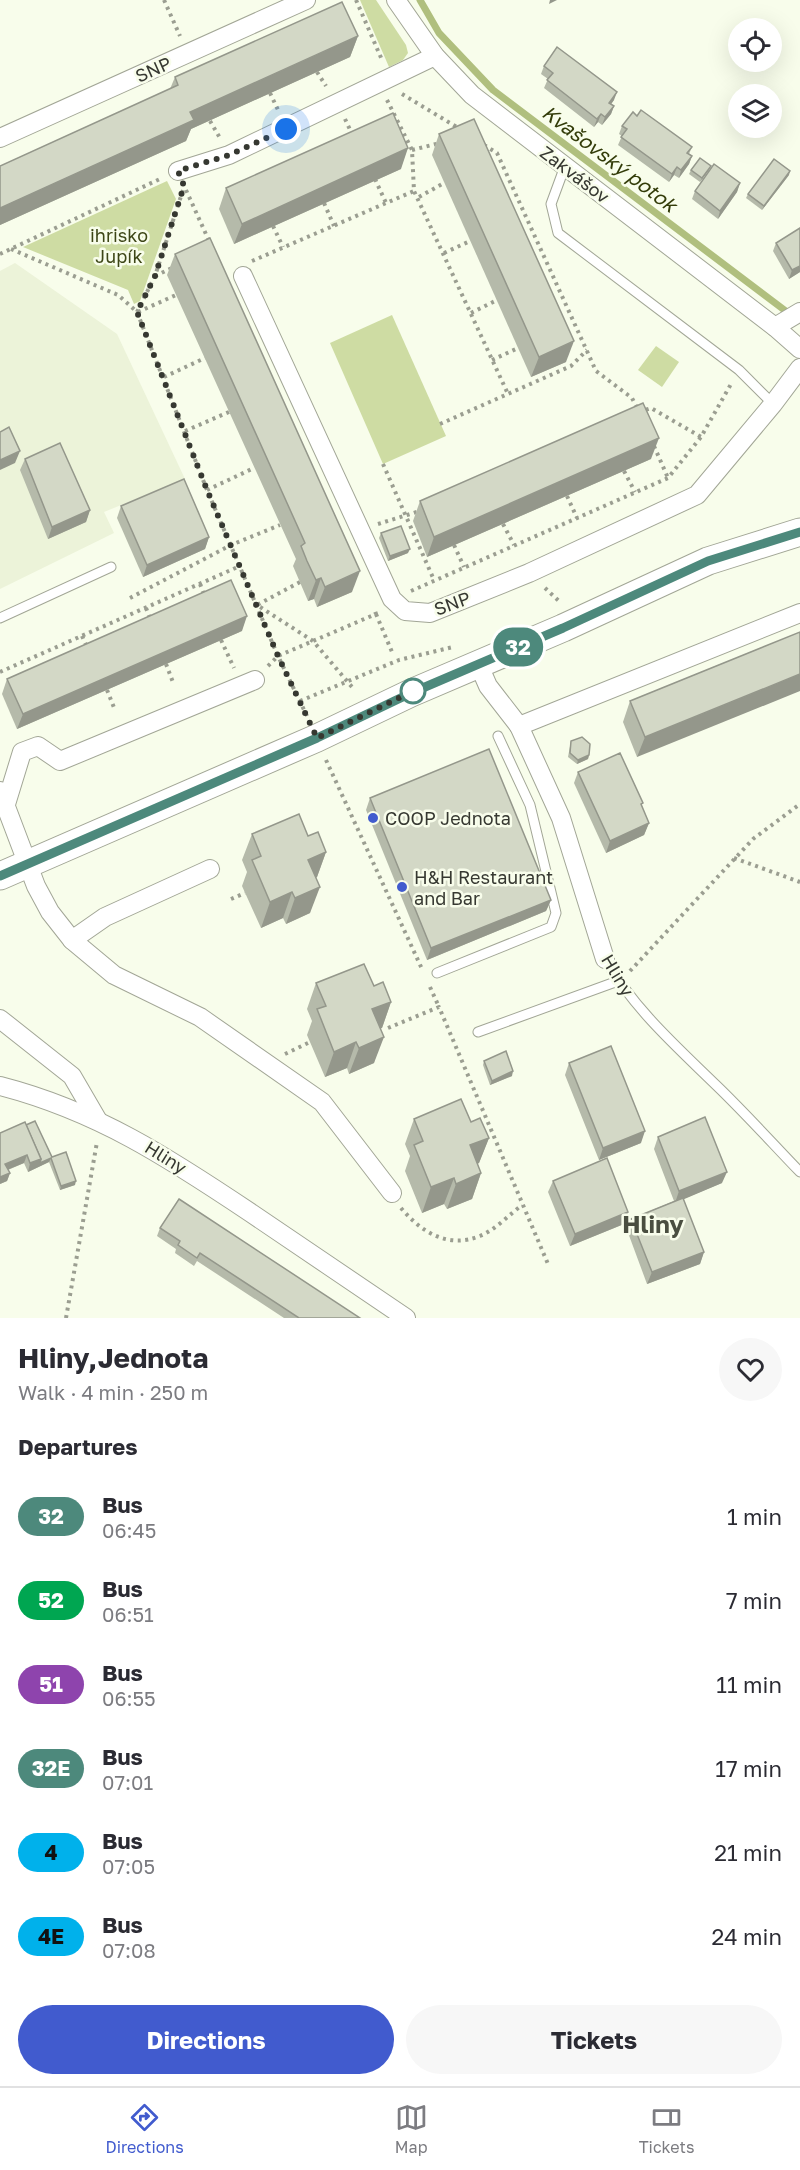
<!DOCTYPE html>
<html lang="en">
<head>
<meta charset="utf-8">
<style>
	body { margin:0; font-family:"Golos Text",sans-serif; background:#f7f7f7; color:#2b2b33; height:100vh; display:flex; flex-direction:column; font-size:22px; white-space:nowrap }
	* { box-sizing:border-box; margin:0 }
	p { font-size:20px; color:#7c7c81 }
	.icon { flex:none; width:33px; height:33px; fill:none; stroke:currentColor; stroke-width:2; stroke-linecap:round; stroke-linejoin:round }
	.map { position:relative; height:1318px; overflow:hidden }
	.details { display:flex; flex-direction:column; background:#fff; flex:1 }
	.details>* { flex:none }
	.badge { padding:0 12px; border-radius:20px; font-size:21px; line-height:39px }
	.buttons { position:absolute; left:728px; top:18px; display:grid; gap:12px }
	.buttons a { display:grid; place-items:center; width:54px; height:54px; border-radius:50%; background:#fff; box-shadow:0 6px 24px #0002; font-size:30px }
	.you { position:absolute; width:30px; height:30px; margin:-15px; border:4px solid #fff; border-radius:50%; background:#1a73e8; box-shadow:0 0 0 9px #1a73e833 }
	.map>.badge { position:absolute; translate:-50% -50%; box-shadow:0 0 0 3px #fff }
	h2 { padding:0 18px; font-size:22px; line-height:54px }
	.round { display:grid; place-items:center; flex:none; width:63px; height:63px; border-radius:32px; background:#f7f7f7 }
	.head { display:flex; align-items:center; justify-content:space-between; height:102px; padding:0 18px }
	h1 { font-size:28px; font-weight:700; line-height:45px }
	.action { display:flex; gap:12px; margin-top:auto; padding:12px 18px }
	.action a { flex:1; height:69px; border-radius:36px; background:#415bce; color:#fff; font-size:24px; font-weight:700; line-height:69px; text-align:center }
	.action a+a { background:#f7f7f7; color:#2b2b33 }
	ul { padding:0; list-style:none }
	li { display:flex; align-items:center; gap:18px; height:84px; padding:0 18px }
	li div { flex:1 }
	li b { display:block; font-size:22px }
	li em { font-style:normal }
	li .badge { min-width:66px; font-weight:700; text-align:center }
	.tabs { display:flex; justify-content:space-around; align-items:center; height:84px; border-top:2px solid #e1e1e2; background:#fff; font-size:16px; color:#7c7c81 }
	.tabs a { display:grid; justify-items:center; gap:3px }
	.tabs .on { color:#415bce }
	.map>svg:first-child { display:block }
	.built { fill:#ecf3d9 }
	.green { fill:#cedca3 }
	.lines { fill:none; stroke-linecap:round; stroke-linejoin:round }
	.stream { stroke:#b0bf7e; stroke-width:7 }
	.lane-casing { stroke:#a2a696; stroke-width:11 }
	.street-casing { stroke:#a2a696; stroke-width:20 }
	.secondary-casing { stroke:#a2a696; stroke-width:29 }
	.path { stroke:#9b9e91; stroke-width:4; stroke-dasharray:3 4.5; stroke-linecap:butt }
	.lane { stroke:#fff; stroke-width:9 }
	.street { stroke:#fff; stroke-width:18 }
	.secondary { stroke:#fff; stroke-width:27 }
	.wall { fill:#b5baaa }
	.shaded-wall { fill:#94978b }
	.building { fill:#d3d8c6; stroke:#94978b; stroke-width:1.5 }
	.line-casing { stroke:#fff; stroke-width:14 }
	.line { stroke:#4d897c; stroke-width:9 }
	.walk { stroke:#363831; stroke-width:6; stroke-dasharray:0 10.8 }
	.stop-dot { fill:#fff; stroke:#4d897c; stroke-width:3 }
	.poi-dot { fill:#415bce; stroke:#f8fdeb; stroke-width:2 }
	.labels { text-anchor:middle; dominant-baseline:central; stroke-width:5; stroke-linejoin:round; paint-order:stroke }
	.street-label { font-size:18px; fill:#363831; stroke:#f8fdeb }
	.park-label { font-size:18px; fill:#3d4616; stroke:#f8fdeb }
	.poi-label { font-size:18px; fill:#363831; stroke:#f8fdeb; text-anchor:start }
	.water-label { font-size:20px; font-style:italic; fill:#333c09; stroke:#f8fdeb }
	.district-label { font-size:24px; font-weight:bold; fill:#4a4e40; stroke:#f8fdeb }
</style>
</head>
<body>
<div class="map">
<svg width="800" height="1318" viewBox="0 0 800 1318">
	<rect width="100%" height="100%" fill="#f8fdeb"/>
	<polygon class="built" points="15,263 117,334 185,479 104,512 114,533 0,589 0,271"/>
	<g class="green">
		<polygon points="360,0 376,0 406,45 408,53 403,60 389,67"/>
		<polygon points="167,181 176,199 140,301 134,304 128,290 23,247"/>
		<polygon points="392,315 446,436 383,464 330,343"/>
		<polygon points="656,346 679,362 662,387 638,370"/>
	</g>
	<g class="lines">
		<polyline class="stream" points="420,0 439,33 493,90 791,315"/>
		<g class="lane-casing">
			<g id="lane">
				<polyline points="565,166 551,204 558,233 739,370 773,404"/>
				<polyline points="0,618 111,567"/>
				<path d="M605 959C635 1010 676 1046 717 1086 746 1114 773 1144 800 1172"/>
				<polyline points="437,973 551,927 556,913 530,805 498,736"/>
				<polyline points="478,1032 618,981"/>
			</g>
		</g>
		<g class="street-casing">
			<g id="street">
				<polyline points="396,0 435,56 472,95 775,327 800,349"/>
				<polyline points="0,138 306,0"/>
				<polyline points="178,171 229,155 435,56"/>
				<polyline points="243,276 392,599 405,611 430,613 529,573 697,495 773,404 800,368"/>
				<polyline points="775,327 800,312"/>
				<polyline points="478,663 488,686 519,726 800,613"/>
				<polyline points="519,726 561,818 605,959"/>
				<polyline points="0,791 36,886 50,912 72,940 114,975 200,1017 322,1102 392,1193"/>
				<polyline points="6,804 22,752 38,746 60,761 255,680"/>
				<polyline points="72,940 105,917 210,869"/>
				<polyline points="0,1019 72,1076 97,1119"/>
				<path d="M0 1086C97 1111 169 1158 251 1213 303 1248 354 1283 406 1318"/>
			</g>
		</g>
		<g class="secondary-casing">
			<polyline id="secondary" points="0,876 317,738 411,693 563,628 708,561 800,532"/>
		</g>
		<g class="path">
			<polyline points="164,0 180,36"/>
			<polyline points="356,0 382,60"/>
			<polyline points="317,72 326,86"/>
			<polyline points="270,93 279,112"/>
			<polyline points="402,94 460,129"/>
			<polyline points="387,100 412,150 414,191 508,394"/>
			<polyline points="345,119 353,136"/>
			<polyline points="210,121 220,138"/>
			<polyline points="484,145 497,153 596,371 632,398 639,412 651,408 701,437"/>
			<polyline points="412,150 440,143"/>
			<polyline points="375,179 386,203"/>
			<polyline points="186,190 210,243"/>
			<polyline points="419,197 444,183"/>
			<polyline points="324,203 334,226"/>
			<polyline points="273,226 283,247"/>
			<polyline points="11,249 118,295 137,312 207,490 278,656 307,716"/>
			<polyline points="444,253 470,241"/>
			<polyline points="0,254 162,178"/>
			<polyline points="252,261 414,191"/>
			<polyline points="155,276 172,268"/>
			<polyline points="137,312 155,276 183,190"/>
			<polyline points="138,312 176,295"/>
			<polyline points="471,313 497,300"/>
			<polyline points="492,360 518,348"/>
			<polyline points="164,377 205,358"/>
			<polyline points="440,424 571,366 587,350"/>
			<polyline points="185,431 229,412"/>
			<polyline points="654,446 668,478"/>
			<polyline points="383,464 434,580"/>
			<polyline points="624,471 635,492"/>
			<polyline points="207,490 254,468"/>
			<polyline points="567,496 577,518"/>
			<polyline points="378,524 420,511"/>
			<polyline points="503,524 514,545"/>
			<polyline points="454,545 464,567"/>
			<polyline points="300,582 257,605 313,641 352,687"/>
			<polyline points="200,584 205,597"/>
			<polyline points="545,588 561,603"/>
			<polyline points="411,591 668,478 701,437 731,384"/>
			<polyline points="130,598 231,545 280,525"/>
			<polyline points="146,608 151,621"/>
			<polyline points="376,614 392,652"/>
			<polyline points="82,636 88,649"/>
			<polyline points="221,640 234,668"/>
			<polyline points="166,664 174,685"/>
			<polyline points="268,666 278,656 376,614 375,611"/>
			<polyline points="0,672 240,566"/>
			<polyline points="107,690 115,710"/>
			<polyline points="300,701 399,660 453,647"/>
			<polyline points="326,760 422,969"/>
			<polyline points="734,858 800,882"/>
			<polyline points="231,899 245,893"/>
			<polyline points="630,971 753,839 800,804"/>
			<polyline points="430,987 439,1007"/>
			<polyline points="388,1028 439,1007 548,1264"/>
			<polyline points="285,1054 310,1042"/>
			<path d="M401 1208C421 1232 448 1249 480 1236 495 1230 510 1214 522 1205"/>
			<polyline points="66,1318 97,1142"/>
		</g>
		<use href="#lane" class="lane"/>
		<use href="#street" class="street"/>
		<use href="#secondary" class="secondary"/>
	</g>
	<g class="wall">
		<polygon points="358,36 350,57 191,129 186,141 0,225 0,166 170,89 175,77"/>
		<polygon points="544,66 614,100 611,104 614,106 611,114 602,125 598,122 594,127 544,88 548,79 541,74"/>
		<polygon points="637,116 692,147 689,154 692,156 689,164 679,178 674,175 669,182 618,145 622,136 619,134 622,126"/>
		<polygon points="439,134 566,362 531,377 432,155"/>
		<polygon points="401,169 234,244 219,209 226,188"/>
		<polygon points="691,170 709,170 700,182 689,174"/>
		<polygon points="789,175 762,210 746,198 748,194"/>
		<polygon points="740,183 737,192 718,219 692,199 695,191"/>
		<polygon points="776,243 800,272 789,279 773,251"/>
		<polygon points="175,254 352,592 317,607 314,599 308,601 293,566 296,559 167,275"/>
		<polygon points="25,459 90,510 86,522 48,539 20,470"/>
		<polygon points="651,459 427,557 413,521 420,501"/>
		<polygon points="121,506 209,537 205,549 143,577 117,518"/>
		<polygon points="381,533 408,553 388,561 379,538"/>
		<polygon points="242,631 17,729 2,694 7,679"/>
		<polygon points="800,632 637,757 623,722 630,701"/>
		<polygon points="571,741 589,755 588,759 577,764 568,757"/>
		<polygon points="578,772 649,823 644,835 606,853 574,783"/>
		<polygon points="370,798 551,900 546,911 427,960 366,810"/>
		<polygon points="252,834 308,836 326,852 317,877 316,878 310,913 286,924 283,918 261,928 242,886 247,872 242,860"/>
		<polygon points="316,983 374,986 391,1002 382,1028 380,1028 374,1063 349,1074 347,1068 325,1077 307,1035 312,1021 307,1009"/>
		<polygon points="484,1061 512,1076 490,1085 483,1065"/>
		<polygon points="569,1063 641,1143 599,1160 565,1075"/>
		<polygon points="414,1119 471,1122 489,1138 479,1163 477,1164 481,1173 472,1199 447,1209 444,1204 422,1213 405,1171 410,1156 405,1144"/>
		<polygon points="26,1125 52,1157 75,1185 60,1190 49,1162 28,1172 24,1163 8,1170 10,1173 7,1181 0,1184"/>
		<polygon points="658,1137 722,1183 683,1199 704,1252 700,1264 647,1284 627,1230 631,1219 674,1201 654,1149"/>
		<polygon points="553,1181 628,1212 624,1224 570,1246 548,1192"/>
		<polygon points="160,1228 360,1318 284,1318 197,1261 194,1266 175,1253 176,1249 157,1236"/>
	</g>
	<g class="shaded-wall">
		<polygon points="550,0 557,0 549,4"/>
		<polygon points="358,36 350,57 191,129 186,141 0,225 0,208 190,112"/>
		<polygon points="617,92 614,100 606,111 609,103"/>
		<polygon points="614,106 611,114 602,125 605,117"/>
		<polygon points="601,114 598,122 594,127 597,119"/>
		<polygon points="408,148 401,169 234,244 242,224"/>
		<polygon points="692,156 689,164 679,178 681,170"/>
		<polygon points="711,166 709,170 700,182 702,178"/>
		<polygon points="677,167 674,175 669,182 672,174"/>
		<polygon points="790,171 789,175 762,210 764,206"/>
		<polygon points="740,183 737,192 718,219 720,211"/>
		<polygon points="800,266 800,272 789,279 792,270"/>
		<polygon points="574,341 566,362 531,377 539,357"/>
		<polygon points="659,438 651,459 427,557 434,537"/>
		<polygon points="20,451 15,463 0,470 0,460"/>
		<polygon points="90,510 86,522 48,539 52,527"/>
		<polygon points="209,537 205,549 143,577 147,565"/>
		<polygon points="410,549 408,553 388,561 390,556"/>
		<polygon points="360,571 352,592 317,607 325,587"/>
		<polygon points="321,578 314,599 308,601 316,580"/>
		<polygon points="247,616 242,631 17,729 23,714"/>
		<polygon points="800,674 800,691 637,757 645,737"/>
		<polygon points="589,755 588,759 577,764 578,760"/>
		<polygon points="649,823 644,835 606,853 610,841"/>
		<polygon points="326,852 317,877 298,885 308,860"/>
		<polygon points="320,887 310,913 286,924 295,898"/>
		<polygon points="292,892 283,918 261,928 270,902"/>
		<polygon points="551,900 546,911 427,960 431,948"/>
		<polygon points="391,1002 382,1028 363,1035 372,1009"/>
		<polygon points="384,1037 374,1063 349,1074 359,1048"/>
		<polygon points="356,1042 347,1068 325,1077 334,1052"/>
		<polygon points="513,1071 512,1076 490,1085 492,1081"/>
		<polygon points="645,1131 641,1143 599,1160 603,1148"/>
		<polygon points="489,1138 479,1163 460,1171 470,1145"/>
		<polygon points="27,1155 24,1163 2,1172 5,1164"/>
		<polygon points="51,1158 49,1162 28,1172 30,1163 41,1159"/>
		<polygon points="727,1172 722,1183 675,1203 679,1191"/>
		<polygon points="10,1173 7,1181 0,1184 0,1177"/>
		<polygon points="481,1173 472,1199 447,1209 456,1184"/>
		<polygon points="454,1178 444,1204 422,1213 431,1187"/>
		<polygon points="76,1181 75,1185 60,1190 61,1186"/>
		<polygon points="628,1212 624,1224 570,1246 575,1234"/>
		<polygon points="704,1252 700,1264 647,1284 652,1272"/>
	</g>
	<g class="building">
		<polygon points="342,2 358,36 190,112 194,120 0,208 0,166 178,85 175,77"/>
		<polygon points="557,47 617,92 609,103 614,106 605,117 601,114 597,119 547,80 553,73 544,66"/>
		<polygon points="641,110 692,147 687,153 692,156 681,170 677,167 672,174 621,137 627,129 622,126 633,112 637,116"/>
		<polygon points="393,113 408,148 242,224 226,188"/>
		<polygon points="474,119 574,341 539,357 439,134"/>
		<polygon points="700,158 711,166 702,178 691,170"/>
		<polygon points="774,159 790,171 764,206 748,194"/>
		<polygon points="714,164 740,183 720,211 695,191"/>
		<polygon points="800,228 800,266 792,270 776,243"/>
		<polygon points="210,238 360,571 325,587 321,578 316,580 307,561 301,546 305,543 175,254"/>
		<polygon points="643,403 659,438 434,537 420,501"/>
		<polygon points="9,427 20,451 0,460 0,432"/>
		<polygon points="60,443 90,510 52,527 25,459"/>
		<polygon points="184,479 209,537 147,565 121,506"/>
		<polygon points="401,526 410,549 390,556 381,533"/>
		<polygon points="231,580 247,616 23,714 7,679"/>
		<polygon points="800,632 800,674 645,737 630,701"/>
		<polygon points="582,737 590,744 589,755 578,760 570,753 571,741"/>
		<polygon points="489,749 551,900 431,948 370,798"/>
		<polygon points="620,753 643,803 641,804 649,823 610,841 578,772"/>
		<polygon points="299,814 308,836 318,832 326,852 308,860 320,887 295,898 292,892 270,902 252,860 261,856 252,834"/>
		<polygon points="364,964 374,986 383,982 391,1002 372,1009 384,1037 359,1048 356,1042 334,1052 317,1009 326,1006 316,983"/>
		<polygon points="611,1046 645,1131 603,1148 569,1063"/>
		<polygon points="506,1051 513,1071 492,1081 484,1061"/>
		<polygon points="461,1099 471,1122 480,1118 489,1138 470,1145 481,1173 456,1184 454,1178 431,1187 414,1145 423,1141 414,1119"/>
		<polygon points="705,1117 727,1172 679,1191 658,1137"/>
		<polygon points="35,1121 52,1157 66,1152 76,1181 61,1186 51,1158 40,1163 41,1159 26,1125"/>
		<polygon points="25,1122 41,1159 30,1163 27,1155 5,1164 10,1173 0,1177 0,1133"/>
		<polygon points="607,1158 628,1212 575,1234 553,1181"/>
		<polygon points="683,1198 704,1252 652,1272 631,1219"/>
		<polygon points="179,1199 360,1318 299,1318 200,1253 197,1258 178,1245 180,1241 160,1228"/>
	</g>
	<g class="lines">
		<g class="line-casing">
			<polyline id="line" points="0,876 317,738 411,693 563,628 708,561 800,532"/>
		</g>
		<use href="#line" class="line"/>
		<polyline class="walk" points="286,129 229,155 178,171 184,186 155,276 137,312 207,490 278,656 317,738 413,691"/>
	</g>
	<circle class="stop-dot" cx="413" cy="691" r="12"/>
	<g class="poi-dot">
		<circle cx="373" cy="818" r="6"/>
		<circle cx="402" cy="887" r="6"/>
	</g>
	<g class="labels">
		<g class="street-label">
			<text transform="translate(153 69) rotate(-24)">SNP</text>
			<text transform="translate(575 174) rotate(37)">Zakvášov</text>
			<text transform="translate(452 603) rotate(-20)">SNP</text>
			<text transform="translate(618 975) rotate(59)">Hliny</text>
			<text transform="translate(166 1157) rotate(32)">Hliny</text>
		</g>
		<g class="park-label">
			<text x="119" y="235">ihrisko<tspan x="119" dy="21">Jupík</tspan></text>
		</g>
		<g class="poi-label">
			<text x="385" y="818">COOP Jednota</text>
			<text x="414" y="877">H&amp;H Restaurant<tspan x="414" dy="21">and Bar</tspan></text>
		</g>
		<g class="water-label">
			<text transform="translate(610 158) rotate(37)">Kvašovský potok</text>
		</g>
		<g class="district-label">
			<text x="653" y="1223">Hliny</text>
		</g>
	</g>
</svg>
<div class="buttons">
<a><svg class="icon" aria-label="locate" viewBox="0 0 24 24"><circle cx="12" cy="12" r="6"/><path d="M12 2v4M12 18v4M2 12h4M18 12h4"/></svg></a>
<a><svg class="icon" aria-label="layers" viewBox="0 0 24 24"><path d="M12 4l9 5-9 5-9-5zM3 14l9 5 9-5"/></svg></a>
</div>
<div class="you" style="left:286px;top:129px"></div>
<b class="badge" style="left:518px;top:647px;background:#4d897c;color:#fff">32</b>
</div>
<section class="details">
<div class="head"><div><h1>Hliny,Jednota</h1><p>Walk · 4 min · 250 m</p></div><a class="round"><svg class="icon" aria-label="heart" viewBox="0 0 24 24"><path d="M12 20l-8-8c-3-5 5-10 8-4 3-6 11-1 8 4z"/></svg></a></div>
<h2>Departures</h2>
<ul>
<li><span class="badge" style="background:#4d897c;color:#fff">32</span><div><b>Bus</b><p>06:45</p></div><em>1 min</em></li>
<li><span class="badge" style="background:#00a651;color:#fff">52</span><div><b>Bus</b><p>06:51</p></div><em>7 min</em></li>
<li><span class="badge" style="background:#8e44ad;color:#fff">51</span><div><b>Bus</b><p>06:55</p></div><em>11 min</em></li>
<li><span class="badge" style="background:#4d897c;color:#fff">32E</span><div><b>Bus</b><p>07:01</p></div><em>17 min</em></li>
<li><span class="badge" style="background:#00b1eb;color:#111">4</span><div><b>Bus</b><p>07:05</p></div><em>21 min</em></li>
<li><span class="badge" style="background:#00b1eb;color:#111">4E</span><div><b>Bus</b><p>07:08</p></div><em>24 min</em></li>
</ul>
<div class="action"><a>Directions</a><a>Tickets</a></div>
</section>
<nav class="tabs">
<a class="on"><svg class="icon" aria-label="directions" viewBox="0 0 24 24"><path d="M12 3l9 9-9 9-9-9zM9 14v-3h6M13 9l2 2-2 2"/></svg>Directions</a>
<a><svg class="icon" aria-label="map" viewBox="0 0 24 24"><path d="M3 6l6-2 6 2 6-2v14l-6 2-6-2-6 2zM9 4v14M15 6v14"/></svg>Map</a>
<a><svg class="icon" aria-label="tickets" viewBox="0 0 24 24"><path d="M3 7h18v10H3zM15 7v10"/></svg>Tickets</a>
</nav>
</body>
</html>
